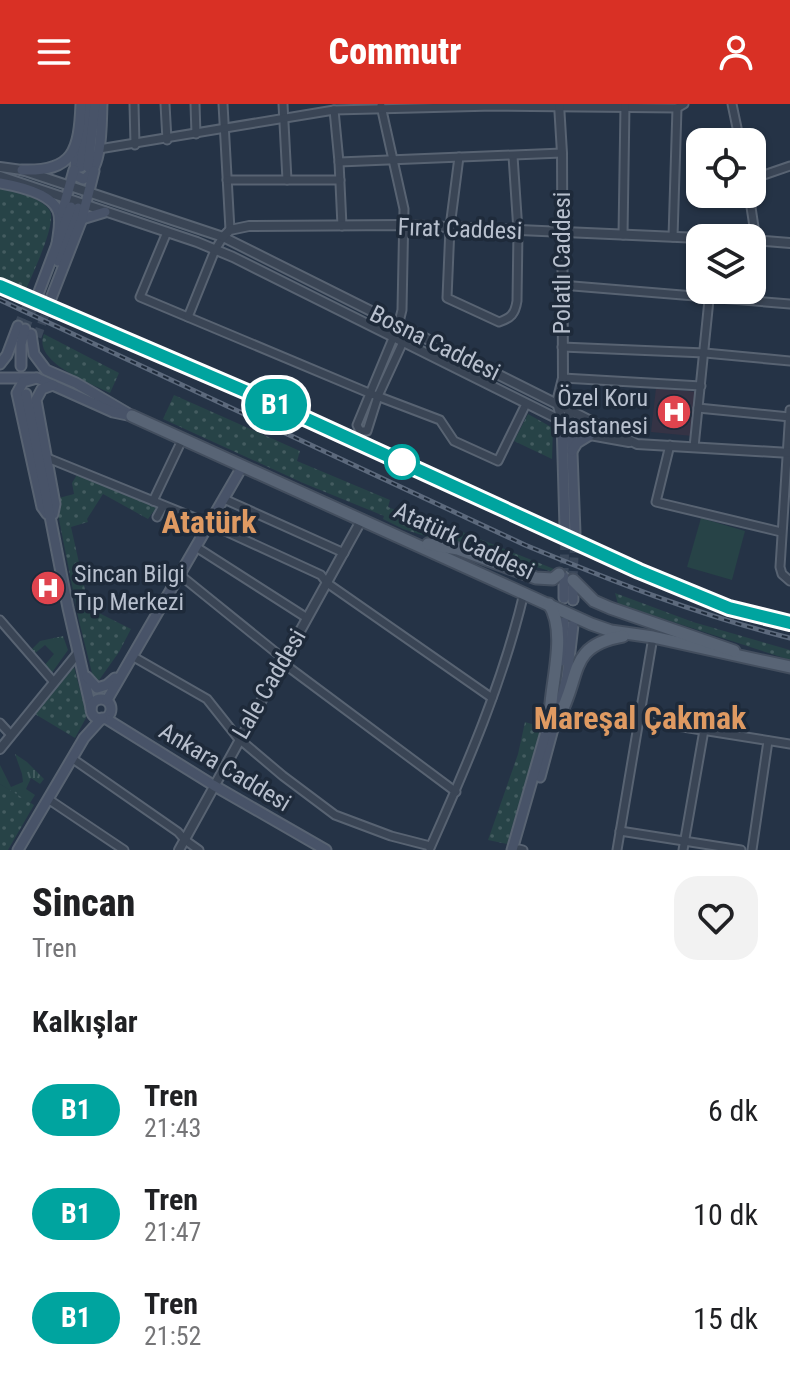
<!DOCTYPE html>
<html lang="tr">
<head>
<meta charset="utf-8">
<style>
	body { margin:0; font-family:"Roboto Condensed",sans-serif; background:#f2f2f2; color:#202124; height:100vh; display:flex; flex-direction:column; font-size:30px; white-space:nowrap }
	* { box-sizing:border-box; margin:0 }
	p { font-size:26px; color:#757577 }
	.icon { flex:none; width:44px; height:44px; fill:none; stroke:currentColor; stroke-width:2; stroke-linecap:round; stroke-linejoin:round }
	.map { position:relative; height:746px; overflow:hidden }
	.drawer { display:flex; flex-direction:column; background:#fff; flex:1 }
	.drawer>* { flex:none }
	.badge { padding:0 16px; border-radius:26px; font-size:28px; line-height:52px }
	.fabs { position:absolute; left:686px; top:24px; display:grid; gap:16px }
	.fabs a { display:grid; place-items:center; width:80px; height:80px; border-radius:16px; background:#fff; box-shadow:0 2px 6px #0004; font-size:40px }
	.map>.badge { position:absolute; translate:-50% -50%; box-shadow:0 0 0 4px #fff }
	h2 { padding:0 32px; font-size:30px; line-height:72px }
	.round { display:grid; place-items:center; flex:none; width:84px; height:84px; border-radius:24px; background:#f2f2f2 }
	.head { display:flex; align-items:center; justify-content:space-between; height:136px; padding:0 32px }
	h1 { font-size:38px; font-weight:800; line-height:60px }
	ul { padding:0; list-style:none }
	li { display:flex; align-items:center; gap:24px; height:104px; padding:0 32px }
	li div { flex:1 }
	li b { display:block; font-size:30px }
	li em { font-style:normal }
	li .badge { min-width:88px; font-weight:700; text-align:center }
	header { display:flex; justify-content:space-between; align-items:center; height:104px; padding:0 32px; background:#d93025; color:#fff; font-size:36px; font-weight:800 }
	.map>svg:first-child { display:block }
	.medical { fill:#353345 }
	.grass { fill:url(#grass-tufts) }
	.park { fill:url(#park-dots) }
	.pitch { fill:#274347 }
	.lines { fill:none; stroke-linecap:round; stroke-linejoin:round }
	.secondary-tunnel { stroke:#3b485a; stroke-width:9; stroke-dasharray:9 4.5; stroke-linecap:butt }
	.minor-casing { stroke:#586372; stroke-width:11 }
	.tertiary-casing { stroke:#586372; stroke-width:12 }
	.secondary-casing { stroke:#586372; stroke-width:13 }
	.primary-casing { stroke:#434e5e; stroke-width:15 }
	.minor { stroke:#3a4555; stroke-width:7 }
	.tertiary { stroke:#3a4555; stroke-width:8 }
	.secondary { stroke:#485368; stroke-width:9 }
	.primary { stroke:#586475; stroke-width:11 }
	.rail-casing { stroke:#5c697c; stroke-width:5 }
	.rail { stroke:#1e2a3a; stroke-width:2; stroke-dasharray:6; stroke-linecap:butt }
	.line-casing { stroke:#fff; stroke-width:18 }
	.line { stroke:#00a49f; stroke-width:12 }
	.stop-dot { fill:#fff; stroke:#00a49f; stroke-width:4 }
	.labels { text-anchor:middle; dominant-baseline:central; stroke-width:7; stroke-linejoin:round; paint-order:stroke }
	.street-label { font-size:24px; fill:#b8c0ce; stroke:#1e2a3a }
	.poi-label { font-size:24px; fill:#b8c0ce; stroke:#1e2a3a; text-anchor:end }
	.district-label { font-size:32px; font-weight:bold; fill:#df9a62; stroke:#1e2a3a }
</style>
</head>
<body>
<header><svg class="icon" aria-label="menu" viewBox="0 0 24 24"><path d="M4 6h16M4 12h16M4 18h16"/></svg>Commutr<svg class="icon" aria-label="person" viewBox="0 0 24 24"><circle cx="12" cy="8" r="4"/><path d="M4 21q1-7 8-7t8 7"/></svg></header>
<div class="map">
<svg width="790" height="746" viewBox="0 0 790 746">
	<defs>
		<pattern id="grass-tufts" width="24" height="20" patternUnits="userSpaceOnUse" patternTransform="scale(2)"><rect width="24" height="20" fill="#274347"/><path d="M3 7l-1-3M5 7V3M7 7l1-3M15 17l-1-3M17 17v-4M19 17l1-3" fill="none" stroke="#445c60"/></pattern>
		<pattern id="park-dots" width="8" height="8" patternUnits="userSpaceOnUse" patternTransform="scale(2)"><rect width="8" height="8" fill="#274347"/><path d="M2 2h.1M6 6h.1" fill="none" stroke="#445c60" stroke-width="1.8" stroke-linecap="round"/></pattern>
	</defs>
	<rect width="100%" height="100%" fill="#253346"/>
	<polygon class="medical" points="656,284 697,288 692,332 651,328"/>
	<g class="grass">
		<polygon points="63,532 68,546 51,570 44,562 54,550 45,541 34,550 31,546 40,537"/>
		<polygon points="15,650 27,658 44,675 40,680 31,674 26,685 35,691 30,699 0,680 0,661 11,683 23,678 22,670"/>
	</g>
	<g class="park">
		<path d="M0 84C14 87 43 94 50 107 57 120 30 175 24 190L0 180Z"/>
		<path d="M44 230 119 269 110 289C90 279 32 258 44 230Z"/>
		<polygon points="174,291 300,347 297,357 390,396 388,403 447,427 450,423 554,465 553,468 533,462 529,465 403,425 383,415 384,412 303,379 163,315"/>
		<polygon points="528,310 553,324 552,355 514,337"/>
		<polygon points="78,369 194,419 188,428 153,408 148,415 103,390 87,415 88,418 71,423 86,490 93,506 131,525 119,548 97,579 94,577 79,517 55,395 74,390 72,379"/>
		<polygon points="615,489 693,518 790,546 790,556 618,500"/>
		<polygon points="74,563 87,612 75,634 35,610"/>
		<polygon points="525,618 542,623 507,740 488,736 518,650"/>
		<polygon points="0,680 34,701 8,746 0,746"/>
	</g>
	<polygon class="pitch" points="701,414 745,427 732,476 687,463"/>
	<g class="lines">
		<g class="secondary-tunnel">
			<polyline points="18,222 32,190"/>
			<polyline points="25,225 37,193"/>
			<polyline points="37,233 50,197"/>
			<polyline points="564,473 565,424"/>
			<polyline points="573,476 575,429"/>
		</g>
		<g class="minor-casing">
			<g id="minor">
				<polyline points="134,0 135,41"/>
				<polyline points="165,0 167,36"/>
				<polyline points="195,0 196,30"/>
				<polyline points="223,0 230,126"/>
				<polyline points="283,0 287,76"/>
				<polyline points="732,0 740,38"/>
				<polyline points="381,2 404,105 402,206 398,222 357,321 360,327 367,327 378,292 402,240 405,225"/>
				<polyline points="334,6 339,58 342,122"/>
				<polyline points="99,45 334,6 494,2 677,4 684,0"/>
				<path d="M459 53 450 123 447 194 499 218C511 214 515 210 517 197L518 127 513 52"/>
				<polyline points="339,58 562,49"/>
				<polyline points="752,75 790,62"/>
				<polyline points="227,76 340,76"/>
				<polyline points="749,90 756,136"/>
				<polyline points="167,128 140,193 369,289 440,316 454,337 498,357 526,300"/>
				<polyline points="623,131 625,1"/>
				<polyline points="673,133 677,4"/>
				<polyline points="561,181 790,200"/>
				<polyline points="188,213 215,146 223,133"/>
				<polyline points="562,243 705,249 790,257"/>
				<polyline points="563,274 701,282"/>
				<polyline points="698,304 790,313"/>
				<polyline points="790,306 780,463 782,470 790,477"/>
				<polyline points="670,341 656,398 781,428"/>
				<polyline points="694,343 710,186"/>
				<polyline points="45,353 210,420 321,471 327,479 492,594"/>
				<polyline points="224,395 344,449"/>
				<polyline points="153,397 182,336"/>
				<polyline points="157,413 163,402"/>
				<polyline points="196,443 307,514"/>
				<polyline points="180,471 284,555 287,562 456,688"/>
				<polyline points="0,516 53,577"/>
				<polyline points="132,552 207,595 238,634 283,672 335,711 391,732 430,742"/>
				<polyline points="639,616 790,640"/>
				<polyline points="0,619 11,631"/>
				<polyline points="73,655 178,728 185,736 199,746"/>
				<polyline points="48,695 124,746"/>
				<polyline points="620,727 741,746"/>
				<path d="M430 744C467 661 503 578 524 489"/>
				<polyline points="519,745 523,746"/>
				<polyline points="617,746 653,533"/>
				<polyline points="683,746 704,626"/>
				<polyline points="752,746 768,637"/>
			</g>
		</g>
		<g class="tertiary-casing">
			<g id="tertiary">
				<polyline points="559,0 562,49 563,274 557,298 562,317"/>
				<polyline points="0,63 22,66 223,133 637,340 790,349"/>
				<polyline points="0,72 197,138 233,153 590,331 629,338"/>
				<polyline points="223,133 230,126 249,122 404,121 700,134"/>
				<polyline points="752,136 790,139"/>
				<polyline points="564,279 571,322"/>
				<polyline points="0,645 78,549"/>
				<polyline points="179,746 362,415"/>
			</g>
		</g>
		<g class="secondary-casing">
			<g id="secondary">
				<path d="M76 46 75 71 83 75C103 68 101 19 102 0"/>
				<polyline points="81,63 88,0"/>
				<polyline points="88,63 95,0"/>
				<path d="M22 66C74 68 79 46 81 0"/>
				<path d="M0 79C17 82 51 89 58 107 62 117 58 130 57 140"/>
				<polyline points="62,109 74,66"/>
				<polyline points="82,115 105,108"/>
				<polyline points="58,157 78,104"/>
				<polyline points="37,193 71,103"/>
				<polyline points="50,197 82,115 94,67"/>
				<polyline points="31,230 34,250 46,266 76,279 129,310"/>
				<polyline points="0,260 7,251 18,222"/>
				<polyline points="21,262 21,240 25,225"/>
				<polyline points="0,274 37,274 113,308 132,312"/>
				<polyline points="37,274 23,278 17,289 42,403 47,410"/>
				<polyline points="53,281 42,285 36,296 55,400 53,410"/>
				<polyline points="26,290 68,504 91,604"/>
				<polyline points="562,317 565,424"/>
				<polyline points="571,322 575,429"/>
				<polyline points="572,347 577,339 590,331"/>
				<polyline points="564,473 564,494"/>
				<polyline points="573,496 573,476"/>
				<polyline points="561,557 564,518"/>
				<polyline points="87,573 97,584 107,581 115,574"/>
				<circle cx="101" cy="605" r="10"/>
				<polyline points="107,596 242,363"/>
				<polyline points="105,614 213,681 326,746"/>
				<polyline points="540,673 567,573 573,521"/>
				<polyline points="18,746 84,634 102,614"/>
				<polyline points="512,746 552,607"/>
			</g>
		</g>
		<g class="primary-casing">
			<g id="primary">
				<polyline points="132,312 591,520 611,527 653,533 790,563"/>
				<polyline points="428,440 458,445 536,474 553,475 559,470"/>
				<polyline points="573,476 594,497 610,504 734,547"/>
				<path d="M549 500C568 529 550 580 550 614"/>
				<path d="M558 614C582 573 566 542 623 532"/>
			</g>
		</g>
		<use href="#minor" class="minor"/>
		<use href="#tertiary" class="tertiary"/>
		<use href="#secondary" class="secondary"/>
		<use href="#primary" class="primary"/>
		<g class="rail-casing">
			<g id="rail">
				<polyline points="0,182 261,294 639,467 729,504 790,519"/>
				<path d="M0 196 525 441C612 477 698 511 790 534"/>
			</g>
		</g>
		<use href="#rail" class="rail"/>
	</g>
	<g class="lines">
		<g class="line-casing">
			<polyline id="line" points="0,182 261,294 639,467 729,504 790,519"/>
		</g>
		<use href="#line" class="line"/>
	</g>
	<defs>
		<g id="hospital-disc" transform="scale(1.8)"><circle r="9.5" fill="#e0444e" stroke="#1e2a3a"/><path d="M-5-5h3v3.5h4V-5h3V5h-3V1.5h-4V5h-3Z" fill="#fff"/></g>
	</defs>
	<g fill-rule="evenodd">
		<use href="#hospital-disc" x="674" y="308"/>
		<use href="#hospital-disc" x="48" y="484"/>
	</g>
	<circle class="stop-dot" cx="402" cy="358" r="16"/>
	<g class="labels">
		<g class="street-label">
			<text transform="translate(460 125) rotate(2)">Fırat Caddesi</text>
			<text transform="translate(562 159) rotate(-90)">Polatlı Caddesi</text>
			<text transform="translate(435 239) rotate(26)">Bosna Caddesi</text>
			<text transform="translate(464 437) rotate(25)">Atatürk Caddesi</text>
			<text transform="translate(269 580) rotate(-60)">Lale Caddesi</text>
			<text transform="translate(225 663) rotate(31)">Ankara Caddesi</text>
		</g>
		<g class="poi-label">
			<text x="648" y="294">Özel Koru<tspan x="648" dy="28">Hastanesi</tspan></text>
			<text x="74" y="470" text-anchor="start">Sincan Bilgi<tspan x="74" dy="28">Tıp Merkezi</tspan></text>
		</g>
		<g class="district-label">
			<text x="209" y="418">Atatürk</text>
			<text x="640" y="614">Mareşal Çakmak</text>
		</g>
	</g>
</svg>
<div class="fabs">
<a><svg class="icon" aria-label="locate" viewBox="0 0 24 24"><circle cx="12" cy="12" r="6"/><path d="M12 2v4M12 18v4M2 12h4M18 12h4"/></svg></a>
<a><svg class="icon" aria-label="layers" viewBox="0 0 24 24"><path d="M12 4l9 5-9 5-9-5zM3 14l9 5 9-5"/></svg></a>
</div>
<b class="badge" style="left:276px;top:301px;background:#00a49f;color:#fff">B1</b>
</div>
<section class="drawer">
<div class="head"><div><h1>Sincan</h1><p>Tren</p></div><a class="round"><svg class="icon" aria-label="heart" viewBox="0 0 24 24"><path d="M12 20l-8-8c-3-5 5-10 8-4 3-6 11-1 8 4z"/></svg></a></div>
<h2>Kalkışlar</h2>
<ul>
<li><span class="badge" style="background:#00a49f;color:#fff">B1</span><div><b>Tren</b><p>21:43</p></div><em>6 dk</em></li>
<li><span class="badge" style="background:#00a49f;color:#fff">B1</span><div><b>Tren</b><p>21:47</p></div><em>10 dk</em></li>
<li><span class="badge" style="background:#00a49f;color:#fff">B1</span><div><b>Tren</b><p>21:52</p></div><em>15 dk</em></li>
</ul>
</section>
</body>
</html>
